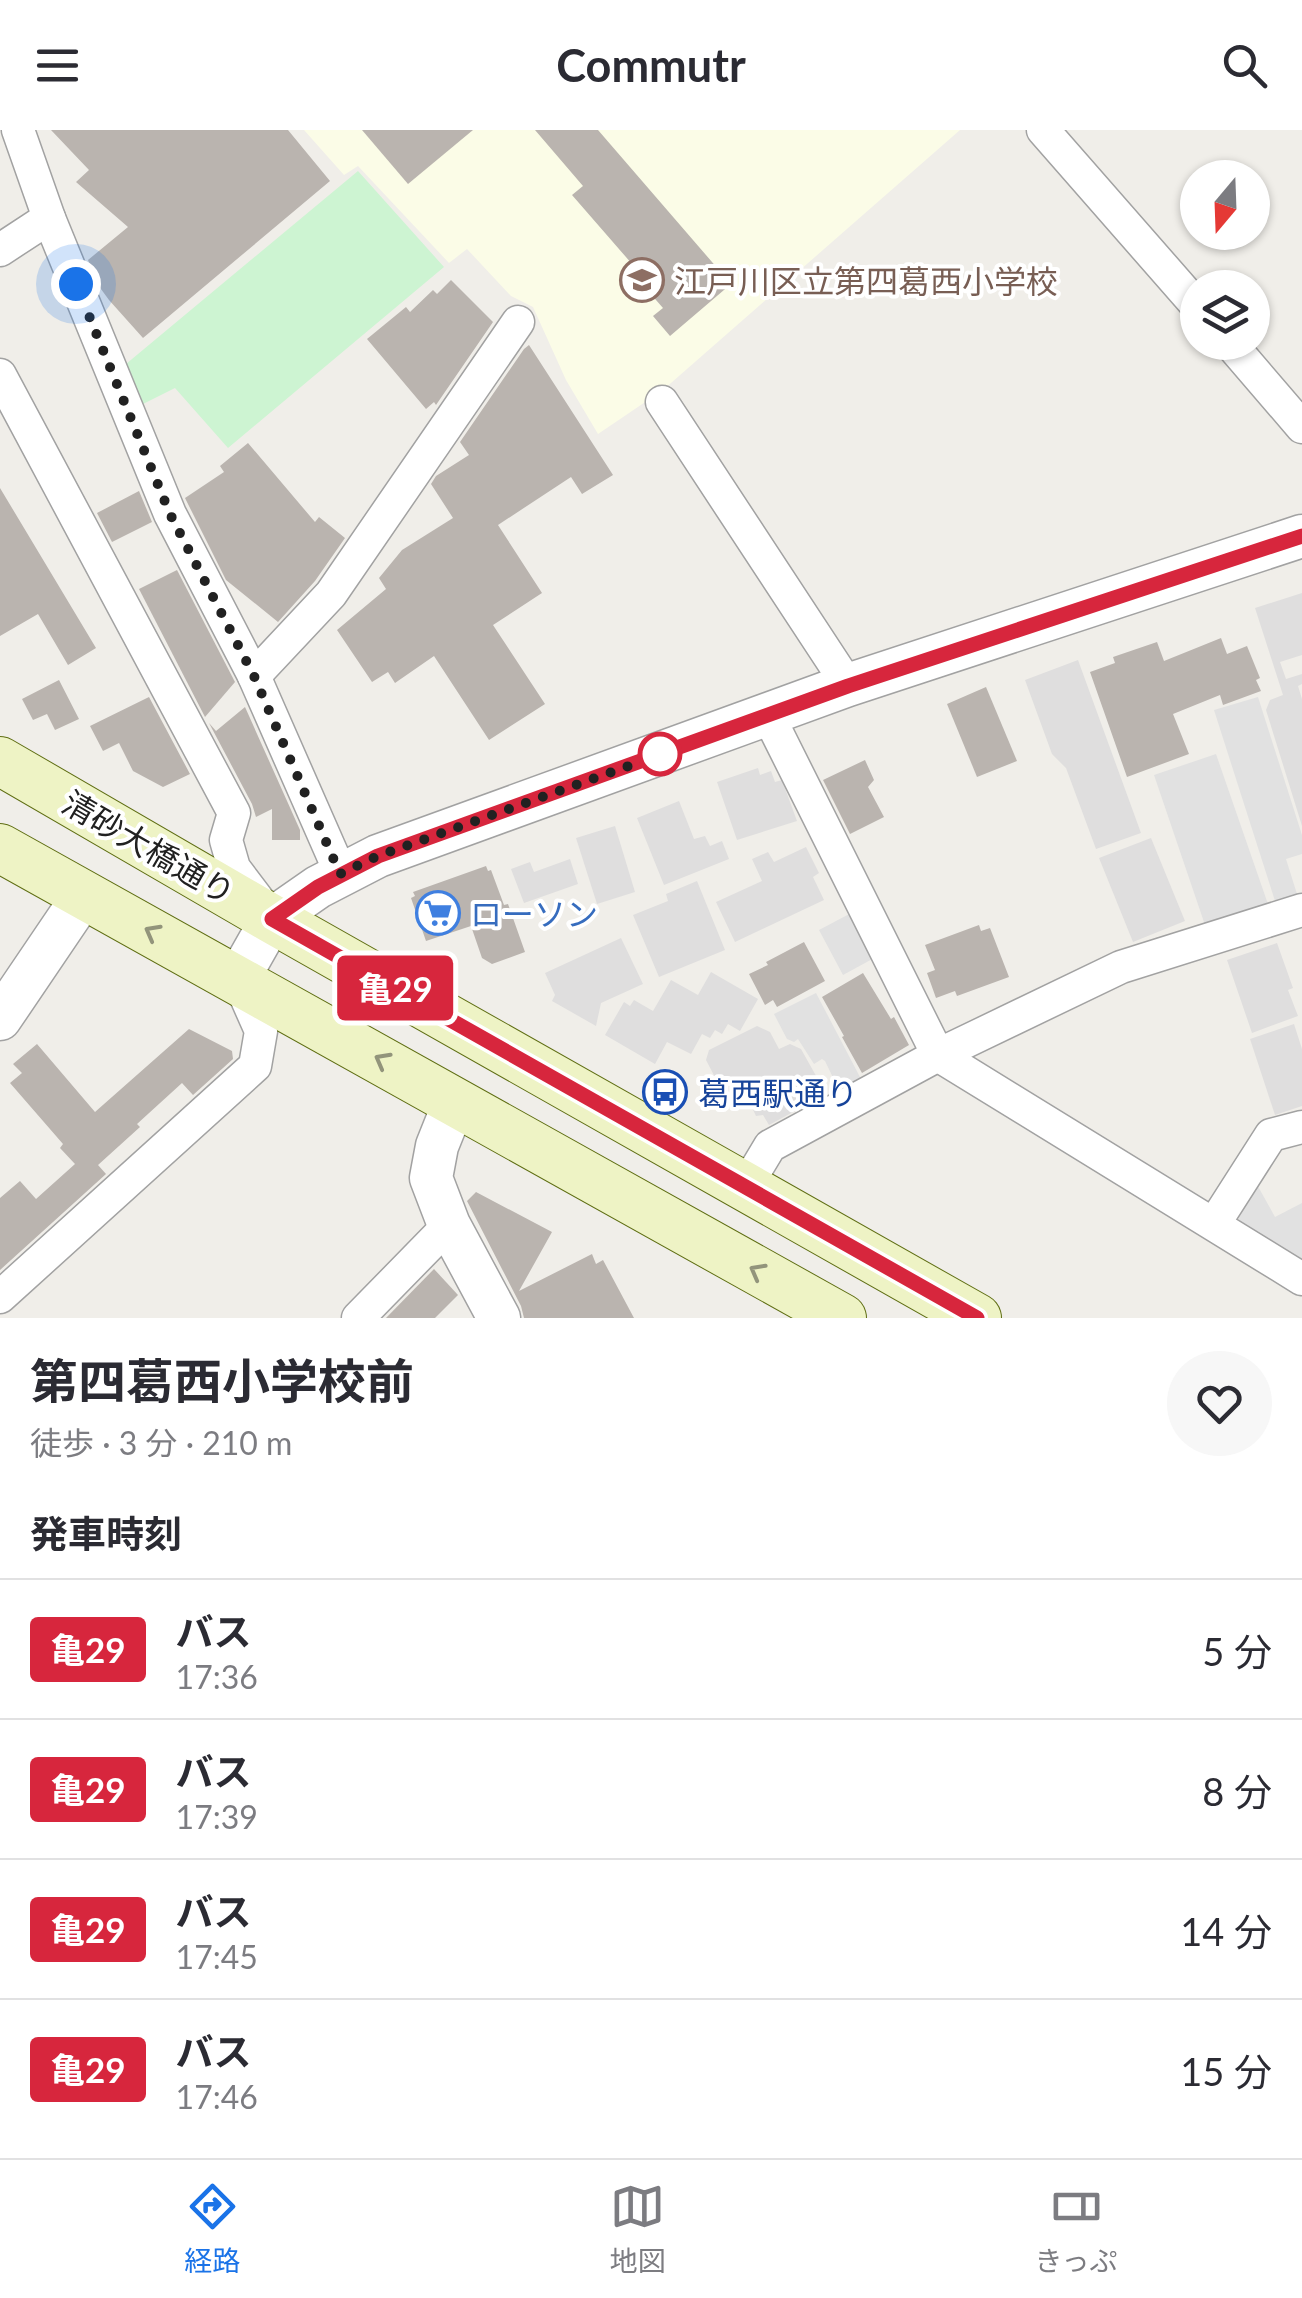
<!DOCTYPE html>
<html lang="ja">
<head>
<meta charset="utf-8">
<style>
	body { margin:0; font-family:Lato,"Noto Sans JP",sans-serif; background:#f7f7f7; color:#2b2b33; height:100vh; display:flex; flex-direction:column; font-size:38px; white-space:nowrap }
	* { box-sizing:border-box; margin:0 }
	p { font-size:32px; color:#7c7c81 }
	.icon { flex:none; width:55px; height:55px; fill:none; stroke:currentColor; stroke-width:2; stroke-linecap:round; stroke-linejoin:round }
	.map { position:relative; height:1188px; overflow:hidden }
	.panel { display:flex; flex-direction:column; background:#fff; flex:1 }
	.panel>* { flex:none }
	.badge { padding:0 20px; border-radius:8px; font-size:35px; line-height:65px }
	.needle { width:65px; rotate:199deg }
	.fabs { position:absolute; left:1180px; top:30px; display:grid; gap:20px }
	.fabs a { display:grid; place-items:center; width:90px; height:90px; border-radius:50%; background:#fff; box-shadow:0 2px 8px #0004; font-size:50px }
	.you { position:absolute; width:50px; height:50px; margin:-25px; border:8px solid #fff; border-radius:50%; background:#1a73e8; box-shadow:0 0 0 15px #1a73e833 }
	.map>.badge { position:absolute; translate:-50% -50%; box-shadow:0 0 0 5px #fff }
	h2 { padding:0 30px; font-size:38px; line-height:90px }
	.round { display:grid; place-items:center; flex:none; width:105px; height:105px; border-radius:52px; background:#f7f7f7 }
	.overview { display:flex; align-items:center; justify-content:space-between; height:170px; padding:0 30px }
	h1 { font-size:48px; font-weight:700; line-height:75px }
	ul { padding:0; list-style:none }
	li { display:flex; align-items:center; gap:30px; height:140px; padding:0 30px; border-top:2px solid #e1e1e2 }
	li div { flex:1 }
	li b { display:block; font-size:38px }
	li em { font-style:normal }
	li .badge { min-width:110px; font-weight:700; text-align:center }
	header { display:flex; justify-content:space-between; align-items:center; height:130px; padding:0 30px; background:#fff; font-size:45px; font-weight:700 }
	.dock { display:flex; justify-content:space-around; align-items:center; height:140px; border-top:2px solid #e1e1e2; background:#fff; font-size:28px; color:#7c7c81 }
	.dock a { display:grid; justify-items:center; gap:5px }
	.dock .current { color:#1a73e8 }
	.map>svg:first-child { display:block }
	.residential { fill:#dfdede }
	.education { fill:#fbfce7 }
	.park { fill:#cdf4d2 }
	.parking { fill:#e1e1e1 }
	.building { fill:#bab4af }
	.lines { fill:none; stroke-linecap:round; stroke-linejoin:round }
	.minor-casing { stroke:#a2a2a2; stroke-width:35 }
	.tertiary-casing { stroke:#a2a2a2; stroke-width:45 }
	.secondary-casing { stroke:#5f6e13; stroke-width:50 }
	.minor { stroke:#fff; stroke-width:32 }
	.tertiary { stroke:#fff; stroke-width:42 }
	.secondary { stroke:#eef3c5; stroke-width:48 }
	.oneway { stroke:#92947b }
	.line-casing { stroke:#fff; stroke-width:22 }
	.line { stroke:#d7263d; stroke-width:15 }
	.walk { stroke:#212121; stroke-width:10; stroke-dasharray:0 18 }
	.stop-dot { fill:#fff; stroke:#d7263d; stroke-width:5 }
	.labels { text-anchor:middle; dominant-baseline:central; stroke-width:8; stroke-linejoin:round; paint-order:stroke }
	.education-label { font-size:32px; fill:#785e54; stroke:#fff; text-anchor:start }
	.street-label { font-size:32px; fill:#212121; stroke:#fff }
	.shop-label { font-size:32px; fill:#366cbe; stroke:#fff; text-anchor:start }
	.transit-label { font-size:32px; fill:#164399; stroke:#fff; text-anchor:start }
</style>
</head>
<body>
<header><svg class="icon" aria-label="menu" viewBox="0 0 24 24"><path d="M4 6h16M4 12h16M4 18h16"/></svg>Commutr<svg class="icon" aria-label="search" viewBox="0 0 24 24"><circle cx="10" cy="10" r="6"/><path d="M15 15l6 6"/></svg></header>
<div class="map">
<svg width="1302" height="1188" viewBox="0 0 1302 1188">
	<rect width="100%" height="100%" fill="#f0eee9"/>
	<g class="residential">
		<polygon points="1302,463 1302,525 1280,532 1286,549 1302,544 1302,554 1298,556 1302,569 1302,696 1266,580 1270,570 1283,565 1255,478"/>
		<polygon points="1078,530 1141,703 1096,719 1066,638 1052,624 1025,550"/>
		<polygon points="758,638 760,645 771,641 775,652 782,650 797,691 737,710 717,652"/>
		<polygon points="679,671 694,709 705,706 710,716 722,711 729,729 664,755 637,688"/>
		<polygon points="615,696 635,762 597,774 576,708"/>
		<polygon points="1151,708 1185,791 1133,812 1099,728"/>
		<polygon points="806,717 819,743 813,747 824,770 735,812 716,772 762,751 752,729 768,722 774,732"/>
		<polygon points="570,729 578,754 524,773 511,739 530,732 534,742"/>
		<polygon points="697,751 725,820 659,847 633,785 668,771 666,764"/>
		<polygon points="621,808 643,854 601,873 596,896 552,871 555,865 545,843"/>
		<polygon points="1277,813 1293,858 1288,860 1298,886 1252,903 1227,830"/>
		<polygon points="711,842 758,869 740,901 728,894 722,904 715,900 710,908 702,904 691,924 667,912 655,934 605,905 624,872 630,876 634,870 653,881 671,850 698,865"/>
		<polygon points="1294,894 1302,919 1302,976 1275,985 1250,909"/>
		<polygon points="757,896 770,902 779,919 790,914 801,919 824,960 821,967 769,995 763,985 756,986 741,955 735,957 732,952 725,954 718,953 706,930 709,920"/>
	</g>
	<polygon class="education" points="304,0 960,0 663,260 598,304 566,250 533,177 511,166 467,119 449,133 358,36 344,45"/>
	<polygon class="park" points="358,41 444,137 228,318 175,258 137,277 120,239"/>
	<g class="parking">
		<polygon points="1258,567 1302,705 1302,724 1286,729 1297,764 1275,771 1214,580"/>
		<polygon points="1216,624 1269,777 1206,798 1154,645"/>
		<polygon points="853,782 876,827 843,845 819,800"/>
		<polygon points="816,863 861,949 839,960 825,931 822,929 814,934 798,909 794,912 787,909 774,884"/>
		<polygon points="1255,1051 1275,1087 1302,1073 1302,1138 1240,1098 1238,1079"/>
	</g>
	<g class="building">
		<polygon points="51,0 288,0 330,51 143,208 109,170 98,155 88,130 128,97 76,52 89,40"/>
		<polygon points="362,0 473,0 408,54"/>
		<polygon points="535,0 598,0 731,154 670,206 653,186 663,178 635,146 639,142 572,65 583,56"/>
		<polygon points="451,150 493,192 436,275 434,272 426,279 367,209 406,177 410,182 433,160 437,164"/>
		<polygon points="529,215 613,345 582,364 571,347 498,395 542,463 493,495 545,574 489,610 434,526 395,553 388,542 372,552 337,500 386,459 379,448 402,420 453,388 431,354 436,346 469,325 460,312 524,219"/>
		<polygon points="248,313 315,392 319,387 345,408 315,451 278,492 226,450 185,368 224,342 220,336"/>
		<polygon points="0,358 96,518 68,535 38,484 0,506"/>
		<polygon points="139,361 152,392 112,412 97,383"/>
		<polygon points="177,440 235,552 205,587 139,459"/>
		<polygon points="1221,508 1227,524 1247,516 1260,548 1256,550 1261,561 1223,575 1220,565 1173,584 1189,624 1127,647 1090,542 1115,533 1113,527 1157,512 1164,531"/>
		<polygon points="59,550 79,589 55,600 47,584 33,590 22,569"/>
		<polygon points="986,557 1017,631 977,647 947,574"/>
		<polygon points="149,567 190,644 163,657 133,641 119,613 103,621 90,596"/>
		<polygon points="245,577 300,700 300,710 272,710 272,679 256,687 252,674 209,593 216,601"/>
		<polygon points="865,630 874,650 868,657 884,687 850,704 823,650"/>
		<polygon points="486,736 488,741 491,740 504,775 508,774 525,822 492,834 482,828 471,796 426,811 411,768 415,766 413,762"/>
		<polygon points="979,795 981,801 990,798 1009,847 957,866 955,861 936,868 927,843 935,840 925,815"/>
		<polygon points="804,812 825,851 777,877 773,870 765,875 749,844 768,835 766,832"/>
		<polygon points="863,843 891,889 894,887 909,915 862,943 842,907 844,906 822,867"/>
		<polygon points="189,899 232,921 233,929 193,965 182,953 137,994 140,997 98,1035 106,1044 0,1140 0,1068 20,1051 36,1069 75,1034 60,1018 63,1014 10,953 22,943 13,934 37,914 95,982"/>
		<polygon points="476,1062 552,1102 519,1161 592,1124 596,1134 603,1130 634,1188 524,1188 521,1176 467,1071"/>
		<polygon points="434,1139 458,1165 435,1188 386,1188"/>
	</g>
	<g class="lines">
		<g class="minor-casing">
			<g id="minor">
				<polyline points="18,0 49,88 170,384 254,546 341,744"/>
				<polyline points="1043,0 1198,177"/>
				<polyline points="0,120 49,88"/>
				<polyline points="1229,212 1302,297"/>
				<polyline points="0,245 234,683 226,710 234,738 262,775"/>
				<polyline points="662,272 848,555"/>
				<polyline points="254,546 331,464 518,192"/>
				<polyline points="768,585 938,925 1302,1149"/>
				<polyline points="746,1056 770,1016 938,925 1121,837 1302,780"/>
				<polyline points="1214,1094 1271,1005 1302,997"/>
				<polyline points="0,1167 255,936 261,901 238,849"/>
				<polyline points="358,1188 449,1095"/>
			</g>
		</g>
		<g class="tertiary-casing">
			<g id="tertiary">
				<polyline points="238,849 272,789 318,757 378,726 848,555 1302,406"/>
				<polyline points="0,889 84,765"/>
				<polyline points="455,971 437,1016 431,1048 449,1095 499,1188"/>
			</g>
		</g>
		<g class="secondary-casing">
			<g id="secondary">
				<polyline points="0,631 272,789 977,1188"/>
				<polyline points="0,718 842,1188"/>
			</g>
		</g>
		<use href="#minor" class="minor"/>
		<use href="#tertiary" class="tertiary"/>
		<use href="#secondary" class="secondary"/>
	</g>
	<defs><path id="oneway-chevron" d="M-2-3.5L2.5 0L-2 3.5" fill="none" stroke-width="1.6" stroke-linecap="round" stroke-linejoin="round" transform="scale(2.5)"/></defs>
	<g class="oneway">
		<use href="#oneway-chevron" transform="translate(152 802) rotate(-151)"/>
		<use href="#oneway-chevron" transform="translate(382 930) rotate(-151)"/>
		<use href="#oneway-chevron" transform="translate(757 1141) rotate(-151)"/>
	</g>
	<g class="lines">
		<g class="line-casing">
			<polyline id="line" points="977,1188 272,789 318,757 378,726 848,556 1302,406"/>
		</g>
		<use href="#line" class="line"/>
		<polyline class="walk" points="76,154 170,384 254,546 340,744 378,726 662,624 660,624"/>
	</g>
	<defs>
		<g id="school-ring" transform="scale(2.25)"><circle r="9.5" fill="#fff" stroke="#8d6e63" stroke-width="1.5"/><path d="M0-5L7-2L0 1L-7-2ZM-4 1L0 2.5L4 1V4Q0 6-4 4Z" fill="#8d6e63"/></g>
		<g id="supermarket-ring" transform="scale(2.25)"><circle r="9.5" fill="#fff" stroke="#3f7fe0" stroke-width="1.5"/><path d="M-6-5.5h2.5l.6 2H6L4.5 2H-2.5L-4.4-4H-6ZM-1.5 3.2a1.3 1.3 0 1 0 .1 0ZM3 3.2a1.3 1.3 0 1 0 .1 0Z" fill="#3f7fe0"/></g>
		<g id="bus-ring" transform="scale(2.25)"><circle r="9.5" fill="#fff" stroke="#1a4fb4" stroke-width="1.5"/><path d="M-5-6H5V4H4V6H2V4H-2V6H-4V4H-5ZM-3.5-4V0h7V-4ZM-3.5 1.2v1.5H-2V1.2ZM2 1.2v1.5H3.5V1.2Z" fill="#1a4fb4"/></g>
	</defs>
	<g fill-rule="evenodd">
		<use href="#school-ring" x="642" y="150"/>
		<use href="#supermarket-ring" x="438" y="783"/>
		<use href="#bus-ring" x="665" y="962"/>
	</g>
	<circle class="stop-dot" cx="660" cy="624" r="20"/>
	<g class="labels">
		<g class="education-label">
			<text x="674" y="150">江戸川区立第四葛西小学校</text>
		</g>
		<g class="street-label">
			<text transform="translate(149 717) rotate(30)">清砂大橋通り</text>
		</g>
		<g class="shop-label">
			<text x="470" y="783">ローソン</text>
		</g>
		<g class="transit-label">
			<text x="698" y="962">葛西駅通り</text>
		</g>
	</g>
</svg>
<div class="fabs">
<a><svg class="needle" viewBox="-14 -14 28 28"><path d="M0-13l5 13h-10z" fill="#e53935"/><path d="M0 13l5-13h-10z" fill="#7c7c81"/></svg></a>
<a><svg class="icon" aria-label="layers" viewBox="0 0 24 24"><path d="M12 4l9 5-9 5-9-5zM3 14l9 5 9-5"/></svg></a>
</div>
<div class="you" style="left:76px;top:154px"></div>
<b class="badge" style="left:395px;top:858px;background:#d7263d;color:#fff">亀29</b>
</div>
<section class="panel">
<div class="overview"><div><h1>第四葛西小学校前</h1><p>徒歩 · 3 分 · 210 m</p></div><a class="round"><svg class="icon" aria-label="heart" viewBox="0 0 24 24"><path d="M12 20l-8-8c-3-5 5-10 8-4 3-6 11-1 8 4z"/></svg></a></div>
<h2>発車時刻</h2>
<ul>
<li><span class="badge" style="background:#d7263d;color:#fff">亀29</span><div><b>バス</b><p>17:36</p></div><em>5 分</em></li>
<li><span class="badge" style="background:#d7263d;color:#fff">亀29</span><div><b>バス</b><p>17:39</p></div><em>8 分</em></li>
<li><span class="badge" style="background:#d7263d;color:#fff">亀29</span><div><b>バス</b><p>17:45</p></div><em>14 分</em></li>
<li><span class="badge" style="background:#d7263d;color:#fff">亀29</span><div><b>バス</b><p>17:46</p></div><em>15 分</em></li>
</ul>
</section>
<nav class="dock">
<a class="current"><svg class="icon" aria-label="directions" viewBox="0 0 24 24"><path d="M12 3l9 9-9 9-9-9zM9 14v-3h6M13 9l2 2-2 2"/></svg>経路</a>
<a><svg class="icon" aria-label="map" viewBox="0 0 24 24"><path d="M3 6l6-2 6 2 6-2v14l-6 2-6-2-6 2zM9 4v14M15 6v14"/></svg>地図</a>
<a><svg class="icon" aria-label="tickets" viewBox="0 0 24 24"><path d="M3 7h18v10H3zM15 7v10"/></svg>きっぷ</a>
</nav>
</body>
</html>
